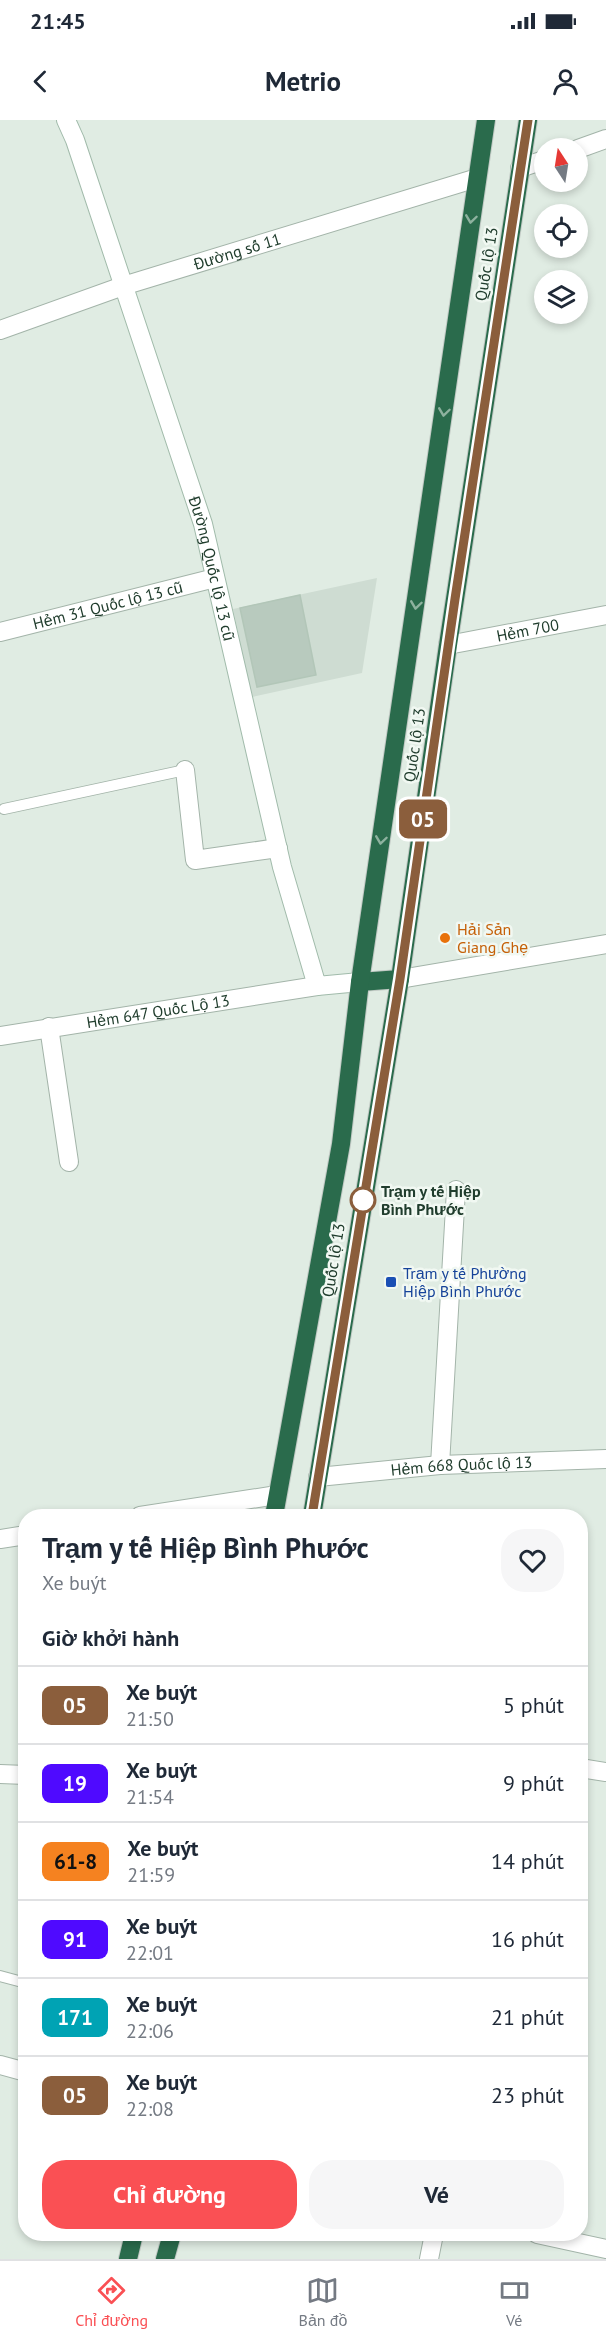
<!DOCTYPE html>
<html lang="vi">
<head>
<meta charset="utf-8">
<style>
	body { margin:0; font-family:"PT Sans",sans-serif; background:#f6f6f7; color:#1f2937; height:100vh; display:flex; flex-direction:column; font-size:22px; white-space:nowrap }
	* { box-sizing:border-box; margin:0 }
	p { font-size:20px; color:#747a83 }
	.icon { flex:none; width:33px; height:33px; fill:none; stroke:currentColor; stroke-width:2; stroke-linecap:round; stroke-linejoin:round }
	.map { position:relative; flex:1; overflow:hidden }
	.drawer { position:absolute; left:18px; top:1389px; width:570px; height:732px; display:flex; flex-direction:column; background:#fff; border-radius:24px; box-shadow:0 3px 9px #0003 }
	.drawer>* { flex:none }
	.badge { padding:0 12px; border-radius:9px; font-size:21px; line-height:39px }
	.needle { width:39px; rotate:348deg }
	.tools { position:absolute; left:534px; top:18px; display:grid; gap:12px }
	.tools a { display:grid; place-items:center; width:54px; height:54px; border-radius:50%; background:#fff; box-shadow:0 3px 9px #0003; font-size:30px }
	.map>.badge { position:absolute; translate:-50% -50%; box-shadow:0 0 0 3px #fff }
	h2 { padding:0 24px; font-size:22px; line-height:54px }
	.round { display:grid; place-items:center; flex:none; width:63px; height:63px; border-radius:24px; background:#f6f6f7 }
	.summary { display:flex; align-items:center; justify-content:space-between; height:102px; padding:0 24px }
	h1 { font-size:28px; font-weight:600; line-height:45px }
	.action { display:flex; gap:12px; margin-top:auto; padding:12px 24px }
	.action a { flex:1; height:69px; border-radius:24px; background:#fa5054; color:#fff; font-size:24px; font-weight:600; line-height:69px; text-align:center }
	.action a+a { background:#f6f6f7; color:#1f2937 }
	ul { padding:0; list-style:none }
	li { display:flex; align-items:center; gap:18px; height:78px; padding:0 24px; border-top:2px solid #e0e1e3 }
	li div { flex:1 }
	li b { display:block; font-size:22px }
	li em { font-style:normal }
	li .badge { min-width:66px; font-weight:700; text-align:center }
	.status { display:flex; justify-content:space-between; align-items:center; height:42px; padding:0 30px; background:#fff; direction:ltr }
	.status svg { height:16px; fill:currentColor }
	header { display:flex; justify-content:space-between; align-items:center; height:78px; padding:0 24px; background:#fff; font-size:27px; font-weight:600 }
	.dock { display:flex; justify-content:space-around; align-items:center; height:84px; border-top:2px solid #e0e1e3; background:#fff; font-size:16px; color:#747a83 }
	.dock a { display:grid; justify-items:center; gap:3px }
	.dock .selected { color:#fa5054 }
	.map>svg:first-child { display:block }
	.built { fill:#cedcd2 }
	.building { fill:#b8cabe; stroke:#b2c6b8; stroke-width:1.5 }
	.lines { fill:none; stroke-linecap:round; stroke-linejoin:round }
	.lane-casing { stroke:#a3b4a9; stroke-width:12 }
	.street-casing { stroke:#a3b4a9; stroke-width:20 }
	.secondary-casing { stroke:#a1bbab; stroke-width:20 }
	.highway-casing { stroke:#c1c9c4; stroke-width:20 }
	.lane { stroke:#fff; stroke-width:10 }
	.street { stroke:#fff; stroke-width:18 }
	.secondary { stroke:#fff; stroke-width:18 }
	.highway { stroke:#2a6b4c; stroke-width:18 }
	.oneway { stroke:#8eb29f }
	.line-casing { stroke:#fff; stroke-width:14 }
	.line { stroke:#8b5e3c; stroke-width:9 }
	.food-dot { fill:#e8710a; stroke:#f1f8f2; stroke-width:2 }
	.stop-dot { fill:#fff; stroke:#8b5e3c; stroke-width:3 }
	.transit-dot { fill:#1a4fb4; stroke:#f1f8f2; stroke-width:2 }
	.labels { text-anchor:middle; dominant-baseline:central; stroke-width:5; stroke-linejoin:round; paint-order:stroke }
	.street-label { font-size:16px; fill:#203d2d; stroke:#f1f8f2 }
	.food-label { font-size:16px; fill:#c56008; stroke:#f1f8f2; text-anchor:start }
	.stop-label { font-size:16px; font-weight:bold; fill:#203d2d; stroke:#f1f8f2; text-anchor:start }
	.transit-label { font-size:16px; fill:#164399; stroke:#f1f8f2; text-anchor:start }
</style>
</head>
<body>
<div class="status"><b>21:45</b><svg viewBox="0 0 49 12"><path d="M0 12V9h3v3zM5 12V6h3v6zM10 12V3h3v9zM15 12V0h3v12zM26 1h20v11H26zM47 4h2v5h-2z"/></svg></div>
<header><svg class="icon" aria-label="back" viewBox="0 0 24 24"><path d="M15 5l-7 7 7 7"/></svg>Metrio<svg class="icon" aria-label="person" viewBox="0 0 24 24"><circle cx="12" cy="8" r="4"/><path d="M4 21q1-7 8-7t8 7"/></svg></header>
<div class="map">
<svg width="606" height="2139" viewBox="0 0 606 2139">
	<rect width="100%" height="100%" fill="#e0ece3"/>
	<polygon class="built" points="377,458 362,553 252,577 233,489"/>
	<polygon class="building" points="300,475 316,555 257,567 240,488"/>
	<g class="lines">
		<g class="lane-casing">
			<g id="lane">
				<polyline points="4,689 185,650"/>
				<polyline points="0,1856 26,1863"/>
			</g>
		</g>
		<g class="street-casing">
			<g id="street">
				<polyline points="578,29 606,19"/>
				<polyline points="520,48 544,40"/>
				<path id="s1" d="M0 210 123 166 477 58"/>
				<path id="s2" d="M0 512 215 458"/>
				<path id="s3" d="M448 525 606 495"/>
				<polyline points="185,650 195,740 278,728"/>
				<polyline points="400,859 606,824"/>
				<polyline points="49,907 69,1042"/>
				<path id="s4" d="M0 916 317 866"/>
				<polyline points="440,1345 456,1070"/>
				<path id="s5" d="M318 1357 440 1345 606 1339"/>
				<polyline points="140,1396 277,1375"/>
				<polyline points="0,1419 26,1415"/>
				<polyline points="580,1648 606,1652"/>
				<polyline points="0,1654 26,1655"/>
				<polyline points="0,1945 26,1952"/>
				<polyline points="537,2114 606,2129"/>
				<polyline points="429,2139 434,2114"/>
			</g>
		</g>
		<g class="secondary-casing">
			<g id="secondary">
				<path id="s6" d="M66 0 75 20 203 404 282 747 317 866 360 862"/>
			</g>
		</g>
		<g class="highway-casing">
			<g id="highway">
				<polyline points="360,862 400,859"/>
				<polyline points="274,1396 341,1024 360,862 486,0"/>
				<polyline points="312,1396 400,859 448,525 528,0"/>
				<polyline points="128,2139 134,2114"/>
				<polyline points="165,2139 172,2114"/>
			</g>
		</g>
		<use href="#lane" class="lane"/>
		<use href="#street" class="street"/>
		<use href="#secondary" class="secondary"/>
		<use href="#highway" class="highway"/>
	</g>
	<defs><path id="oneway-chevron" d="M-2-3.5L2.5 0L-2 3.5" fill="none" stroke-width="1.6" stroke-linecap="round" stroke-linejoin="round" transform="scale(1.5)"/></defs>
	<g class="oneway">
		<use href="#oneway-chevron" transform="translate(471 99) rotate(98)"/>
		<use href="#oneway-chevron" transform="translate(444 292) rotate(98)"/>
		<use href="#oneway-chevron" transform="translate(416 485) rotate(98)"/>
		<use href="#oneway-chevron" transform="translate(381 720) rotate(98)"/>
	</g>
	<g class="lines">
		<g class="line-casing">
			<polyline id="line" points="312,1396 400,859 455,479 528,0"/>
		</g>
		<use href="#line" class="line"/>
	</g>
	<circle class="food-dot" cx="445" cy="818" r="6"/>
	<circle class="stop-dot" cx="363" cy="1080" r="12"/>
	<rect class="transit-dot" x="385" y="1156" width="12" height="12" rx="3"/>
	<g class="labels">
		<g class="street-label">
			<text stroke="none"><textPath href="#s1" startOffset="250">Đường số 11</textPath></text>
			<text transform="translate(486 144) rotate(-81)">Quốc lộ 13</text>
			<text stroke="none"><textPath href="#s6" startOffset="472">Đường Quốc lộ 13 cũ</textPath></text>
			<text stroke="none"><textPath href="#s2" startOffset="111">Hẻm 31 Quốc lộ 13 cũ</textPath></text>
			<text stroke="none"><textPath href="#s3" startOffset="81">Hẻm 700</textPath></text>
			<text transform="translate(414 625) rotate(-82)">Quốc lộ 13</text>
			<text stroke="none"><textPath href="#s4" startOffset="160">Hẻm 647 Quốc Lộ 13</textPath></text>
			<text transform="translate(333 1140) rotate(-81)">Quốc lộ 13</text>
			<text stroke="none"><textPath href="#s5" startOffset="144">Hẻm 668 Quốc lộ 13</textPath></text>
		</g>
		<g class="food-label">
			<text x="457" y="809">Hải Sản<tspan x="457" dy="18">Giang Ghẹ</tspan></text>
		</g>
		<g class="stop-label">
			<text x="381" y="1071">Trạm y tế Hiệp<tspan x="381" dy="18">Bình Phước</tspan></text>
		</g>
		<g class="transit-label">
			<text x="403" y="1153">Trạm y tế Phường<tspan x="403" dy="18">Hiệp Bình Phước</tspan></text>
		</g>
	</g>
</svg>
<div class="tools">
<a><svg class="needle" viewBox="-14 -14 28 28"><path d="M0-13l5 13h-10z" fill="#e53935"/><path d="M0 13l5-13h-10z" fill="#747a83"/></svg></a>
<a><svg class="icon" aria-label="locate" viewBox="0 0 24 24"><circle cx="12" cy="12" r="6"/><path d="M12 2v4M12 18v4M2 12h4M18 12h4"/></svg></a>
<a><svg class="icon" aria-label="layers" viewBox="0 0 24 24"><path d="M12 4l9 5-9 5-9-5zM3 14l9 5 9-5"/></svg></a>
</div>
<b class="badge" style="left:423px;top:699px;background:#8b5e3c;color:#fff">05</b>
<section class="drawer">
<div class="summary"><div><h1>Trạm y tế Hiệp Bình Phước</h1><p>Xe buýt</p></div><a class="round"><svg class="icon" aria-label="heart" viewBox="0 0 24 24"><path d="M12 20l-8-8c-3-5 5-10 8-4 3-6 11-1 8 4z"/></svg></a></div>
<h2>Giờ khởi hành</h2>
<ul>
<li><span class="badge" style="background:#8b5e3c;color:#fff">05</span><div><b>Xe buýt</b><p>21:50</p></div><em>5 phút</em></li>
<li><span class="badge" style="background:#4f0aff;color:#fff">19</span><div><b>Xe buýt</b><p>21:54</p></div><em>9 phút</em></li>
<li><span class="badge" style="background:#f58220;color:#111">61-8</span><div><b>Xe buýt</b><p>21:59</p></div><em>14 phút</em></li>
<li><span class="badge" style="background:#4f0aff;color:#fff">91</span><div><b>Xe buýt</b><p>22:01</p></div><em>16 phút</em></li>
<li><span class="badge" style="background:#00a3b4;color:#fff">171</span><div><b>Xe buýt</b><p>22:06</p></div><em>21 phút</em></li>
<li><span class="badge" style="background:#8b5e3c;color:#fff">05</span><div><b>Xe buýt</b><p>22:08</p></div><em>23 phút</em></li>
</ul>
<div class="action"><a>Chỉ đường</a><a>Vé</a></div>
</section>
</div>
<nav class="dock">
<a class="selected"><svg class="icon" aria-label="directions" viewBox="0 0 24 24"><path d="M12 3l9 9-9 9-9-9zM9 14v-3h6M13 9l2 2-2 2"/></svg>Chỉ đường</a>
<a><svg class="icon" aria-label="map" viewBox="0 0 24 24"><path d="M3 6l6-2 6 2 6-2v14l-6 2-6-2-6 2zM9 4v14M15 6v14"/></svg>Bản đồ</a>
<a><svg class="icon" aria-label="tickets" viewBox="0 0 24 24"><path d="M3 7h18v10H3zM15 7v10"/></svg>Vé</a>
</nav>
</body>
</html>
